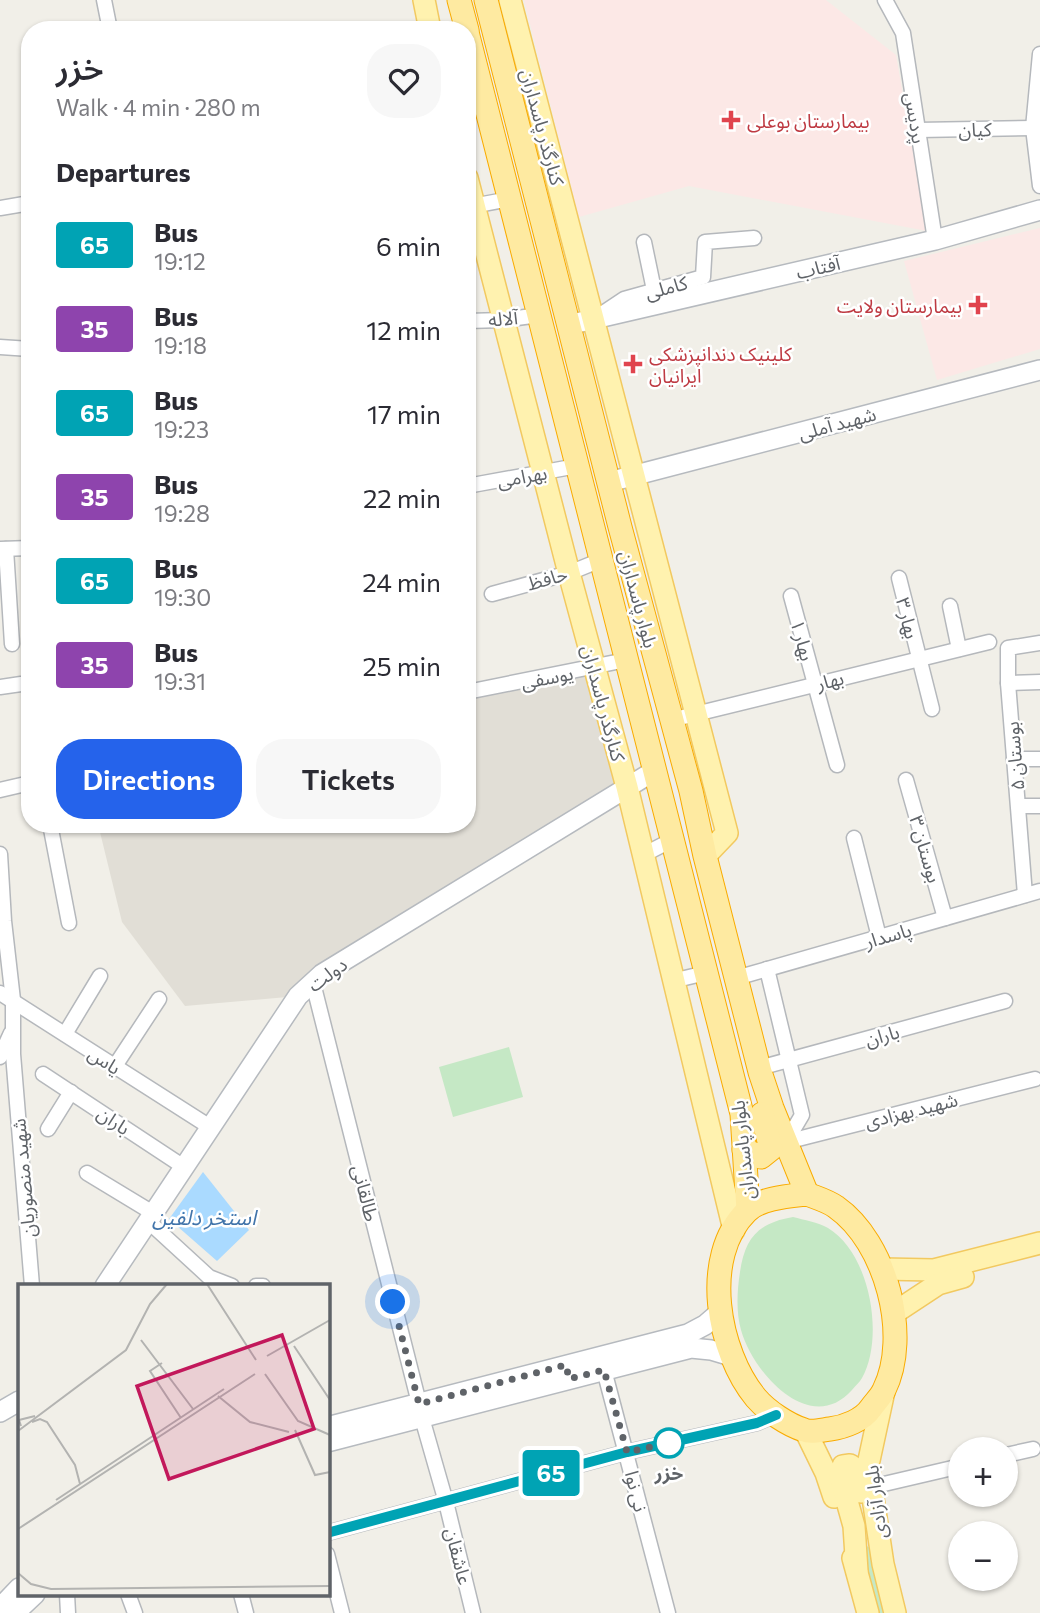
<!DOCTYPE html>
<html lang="en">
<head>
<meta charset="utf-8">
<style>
	body { margin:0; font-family:Commissioner,"Noto Sans Arabic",sans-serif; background:#f7f7f7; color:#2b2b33; height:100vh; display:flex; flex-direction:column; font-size:26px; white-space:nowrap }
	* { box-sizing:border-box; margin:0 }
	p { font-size:23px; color:#7c7c81 }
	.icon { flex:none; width:38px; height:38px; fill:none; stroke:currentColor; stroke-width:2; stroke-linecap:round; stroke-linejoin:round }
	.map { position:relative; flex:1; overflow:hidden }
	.side { position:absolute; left:21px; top:21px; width:455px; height:812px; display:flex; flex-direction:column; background:#fff; border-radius:28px; box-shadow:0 2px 5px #0004 }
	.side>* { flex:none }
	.badge { padding:0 14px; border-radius:5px; font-size:24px; line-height:46px }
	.buttons { position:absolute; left:948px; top:1437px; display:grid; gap:14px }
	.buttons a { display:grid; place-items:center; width:70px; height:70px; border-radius:50%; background:#fff; box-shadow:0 2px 5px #0004; font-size:35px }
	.you { position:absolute; width:35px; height:35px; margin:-18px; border:5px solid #fff; border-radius:50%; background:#1a73e8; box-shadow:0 0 0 10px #1a73e833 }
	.map>.badge { position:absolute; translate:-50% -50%; box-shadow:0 0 0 4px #fff }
	h2 { padding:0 35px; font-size:26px; line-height:63px }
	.round { display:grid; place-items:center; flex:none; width:74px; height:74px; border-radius:28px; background:#f7f7f7 }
	.head { display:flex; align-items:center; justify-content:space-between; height:119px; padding:0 35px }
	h1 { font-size:33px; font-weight:600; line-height:52px }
	.action { display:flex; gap:14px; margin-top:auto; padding:14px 35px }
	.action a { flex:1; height:80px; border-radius:28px; background:#2563eb; color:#fff; font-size:28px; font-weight:600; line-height:80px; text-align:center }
	.action a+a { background:#f7f7f7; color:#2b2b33 }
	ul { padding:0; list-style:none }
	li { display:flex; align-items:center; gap:21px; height:84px; padding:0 35px }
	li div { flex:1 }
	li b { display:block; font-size:26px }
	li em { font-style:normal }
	li .badge { min-width:77px; font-weight:700; text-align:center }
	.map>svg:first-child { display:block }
	.education { fill:#e1ded6 }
	.medical { fill:#fce8e6 }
	.green { fill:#c5e8c5 }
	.water { fill:#aadaff }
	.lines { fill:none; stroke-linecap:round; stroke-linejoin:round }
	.minor-casing { stroke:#b5b8bc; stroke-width:17 }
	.secondary-casing { stroke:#b6babf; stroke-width:22 }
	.primary-casing { stroke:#f2c960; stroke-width:24 }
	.trunk-casing { stroke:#f9ab00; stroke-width:25 }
	.minor { stroke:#fff; stroke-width:14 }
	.secondary { stroke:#fff; stroke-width:19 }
	.primary { stroke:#fff2af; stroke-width:21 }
	.trunk { stroke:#feeaa1; stroke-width:23 }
	.line-casing { stroke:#fff; stroke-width:16 }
	.line { stroke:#00a3b4; stroke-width:10 }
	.walk { stroke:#5f6368; stroke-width:7; stroke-dasharray:0 12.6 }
	.health-dot { fill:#e0444e; stroke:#fff; stroke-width:2.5 }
	.stop-dot { fill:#fff; stroke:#00a3b4; stroke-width:3.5 }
	.labels { text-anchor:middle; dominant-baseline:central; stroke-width:5; stroke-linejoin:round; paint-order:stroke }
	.street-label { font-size:19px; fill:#5f6368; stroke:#fff }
	.health-label { font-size:19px; fill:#be3a42; stroke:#fff; text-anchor:start }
	.stop-label { font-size:19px; font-weight:bold; fill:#5f6368; stroke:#fff }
	.water-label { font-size:21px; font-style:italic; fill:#4174aa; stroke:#fff }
	.inset-road { fill:none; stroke:#b3b3b1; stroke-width:2 }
	.view { fill:#c2185b; fill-opacity:0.15; stroke:#c2185b; stroke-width:3.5 }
	.inset-edge { fill:none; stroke:#5f6368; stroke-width:3.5 }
</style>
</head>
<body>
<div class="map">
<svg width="1040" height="1613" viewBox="0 0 1040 1613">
	<rect width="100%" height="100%" fill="#f1efe8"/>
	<polygon class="education" points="595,668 627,787 298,996 185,1006 122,922 98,824 467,824 467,695"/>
	<g class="medical">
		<polygon points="524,0 826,0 896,55 927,231 689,186 579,217"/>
		<polygon points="1040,228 1040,349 937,380 904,261"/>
	</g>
	<g class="green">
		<polygon points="509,1047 523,1097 453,1117 439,1067"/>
		<path d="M793 1217C804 1220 818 1222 828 1228 870 1253 885 1337 862 1378 860 1382 855 1386 852 1390 810 1437 753 1373 741 1330 736 1312 737 1291 740 1272 745 1238 758 1223 793 1217Z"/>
		<polygon points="865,1545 872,1549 891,1613 874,1613 861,1555"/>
	</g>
	<polygon class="water" points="203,1172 249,1230 217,1261 169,1219"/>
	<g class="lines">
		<g class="minor-casing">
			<g id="minor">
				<polyline points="104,0 110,30"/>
				<polyline points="885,0 903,33 935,240"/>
				<polyline points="1040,54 1033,128 1040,186"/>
				<polyline points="918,130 1033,128"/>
				<polyline points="467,207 510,199"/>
				<polyline points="0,208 30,203"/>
				<polyline points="644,242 654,290"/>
				<polyline points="600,315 624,299 703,277 705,242 754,238"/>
				<polyline points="467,321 503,320 539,315"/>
				<polyline points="0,347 30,349"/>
				<polyline points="467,486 577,466"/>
				<polyline points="0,549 30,548"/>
				<polyline points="6,549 12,644"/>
				<polyline points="899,578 932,709"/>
				<polyline points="492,594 569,573 601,560"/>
				<polyline points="791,596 837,765"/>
				<polyline points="950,606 959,649"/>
				<polyline points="1008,683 1040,682"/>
				<polyline points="0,687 21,684"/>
				<polyline points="467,692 626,660"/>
				<polyline points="671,720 989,642"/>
				<polyline points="1014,759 1040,759"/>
				<polyline points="906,780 945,918"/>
				<polyline points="0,790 30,783"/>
				<polyline points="1019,806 1040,806"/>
				<polyline points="50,824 69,923"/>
				<polyline points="854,838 879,937"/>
				<polyline points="0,854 4,921 13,1000 13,1054 32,1286"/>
				<polyline points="643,855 672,840"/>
				<polyline points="1025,895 1008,683 1008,648 1040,643"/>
				<polyline points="767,969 802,1115 786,1142"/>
				<polyline points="736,978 1040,891"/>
				<polyline points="672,981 706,973"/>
				<polyline points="313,983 419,1403"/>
				<polyline points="0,993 210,1127"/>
				<polyline points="65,1034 100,976"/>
				<polyline points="0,1057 11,1033"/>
				<polyline points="115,1066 159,999"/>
				<polyline points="759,1068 1005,1001"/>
				<polyline points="43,1074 184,1167"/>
				<polyline points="48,1129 71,1092"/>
				<polyline points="786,1142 1035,1079"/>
				<polyline points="87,1173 153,1213"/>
				<polyline points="148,1221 209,1277 232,1286"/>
				<polyline points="256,1286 263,1286"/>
				<polyline points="604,1370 668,1613"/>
				<polyline points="422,1418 446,1502 473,1613"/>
				<polyline points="1006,1455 1033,1449"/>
				<polyline points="871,1487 961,1466"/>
				<polyline points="327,1533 627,1452 757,1423 776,1415"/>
				<polyline points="327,1554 342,1613"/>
				<polyline points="67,1594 68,1613"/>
				<polyline points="128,1594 135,1613"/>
				<polyline points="241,1594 246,1613"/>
			</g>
		</g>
		<g class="secondary-casing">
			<g id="secondary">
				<polyline points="568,325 935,240 1040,210"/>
				<polyline points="609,482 1040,370"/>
				<polyline points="105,1286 298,996 322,974 654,771"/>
				<polyline points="0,1412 19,1401"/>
				<polyline points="327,1427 688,1334 705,1325 720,1312"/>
				<polyline points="327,1442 691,1348 711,1350 731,1356"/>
				<polyline points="0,1608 19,1588"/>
				<polyline points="15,1613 35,1594"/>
			</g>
		</g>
		<g class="primary-casing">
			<g id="primary">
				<polyline points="424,0 430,30"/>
				<polyline points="510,0 727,833 705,856"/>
				<polyline points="467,178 569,573 627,787 734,1230"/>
				<polyline points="882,1269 934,1270 1040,1243"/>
				<polyline points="894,1313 938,1284 963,1277"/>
				<polyline points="884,1391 868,1465 883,1564 895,1613"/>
				<polyline points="806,1432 826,1473 834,1497"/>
				<polyline points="853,1558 868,1613"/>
				<polyline points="857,1571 854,1526 840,1476 843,1466 850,1465 856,1469 861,1492"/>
			</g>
		</g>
		<g class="trunk-casing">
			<g id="trunk">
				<polyline points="459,0 467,30"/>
				<polyline points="486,0 620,527 691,791 705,856 760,1072 772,1108 807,1194"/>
				<polyline points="467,32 742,1114 748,1210"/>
				<polyline points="744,1150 761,1157 771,1149 762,1114"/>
				<path d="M807 1194C817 1198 828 1201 836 1207 886 1242 911 1336 884 1390 881 1397 875 1402 871 1408 863 1420 845 1427 830 1429 822 1430 811 1433 804 1430 788 1425 767 1411 756 1398 718 1352 700 1257 747 1211 760 1198 790 1196 807 1194Z"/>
			</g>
		</g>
		<use href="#minor" class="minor"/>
		<use href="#secondary" class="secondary"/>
		<use href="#primary" class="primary"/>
		<use href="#trunk" class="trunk"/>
	</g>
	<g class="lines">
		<g class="line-casing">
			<polyline id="line" points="327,1533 627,1452 757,1423 776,1415"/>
		</g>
		<use href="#line" class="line"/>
		<polyline class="walk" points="393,1302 419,1404 566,1365 569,1379 604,1370 627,1452 679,1441 669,1443"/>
	</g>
	<g class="health-dot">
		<path d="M727.5 109.5h7v7h7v7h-7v7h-7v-7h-7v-7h7z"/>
		<path d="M974.5 294.5h7v7h7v7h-7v7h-7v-7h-7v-7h7z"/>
		<path d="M629.5 353.5h7v7h7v7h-7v7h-7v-7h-7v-7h7z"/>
	</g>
	<circle class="stop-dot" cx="669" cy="1443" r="14"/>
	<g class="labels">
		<g class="street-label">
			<text transform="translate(916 118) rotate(81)">پردیس</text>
			<text transform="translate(543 127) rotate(75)">کنارگذر پاسداران</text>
			<text transform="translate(975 129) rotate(-1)">کیان</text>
			<text transform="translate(818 267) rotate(-13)">آفتاب</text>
			<text transform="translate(666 287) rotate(-15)">کاملی</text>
			<text transform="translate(503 318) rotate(-5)">آلاله</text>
			<text transform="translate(837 423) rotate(-15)">شهید آملی</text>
			<text transform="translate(522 476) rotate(-10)">بهرامی</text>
			<text transform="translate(547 578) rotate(-16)">حافظ</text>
			<text transform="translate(639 599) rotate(75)">بلوار پاسداران</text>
			<text transform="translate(908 618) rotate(76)">بهار ۳</text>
			<text transform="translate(803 640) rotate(75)">بهار ۱</text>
			<text transform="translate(547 677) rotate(-11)">یوسفی</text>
			<text transform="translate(830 680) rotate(-14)">بهار</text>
			<text transform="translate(604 703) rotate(75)">کنارگذر پاسداران</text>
			<text transform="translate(1014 756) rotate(-95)">بوستان ۵</text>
			<text transform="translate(926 849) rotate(74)">بوستان ۳</text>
			<text transform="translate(888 935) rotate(-16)">پاسدار</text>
			<text transform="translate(327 974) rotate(-36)">دولت</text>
			<text transform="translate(882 1035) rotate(-15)">باران</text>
			<text transform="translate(105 1060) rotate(33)">یاس</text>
			<text transform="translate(911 1110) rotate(-14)">شهید بهزادی</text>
			<text transform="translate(114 1120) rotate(34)">باران</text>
			<text transform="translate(742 1150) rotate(-96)">بلوار پاسداران</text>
			<text transform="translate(23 1178) rotate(-95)">شهید منصوریان</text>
			<text transform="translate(366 1193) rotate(76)">طالقانی</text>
			<text transform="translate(637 1491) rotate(76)">نی نوا</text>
			<text transform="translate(875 1502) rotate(-97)">بلوار آزادی</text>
			<text transform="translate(459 1556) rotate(76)">عاشقان</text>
		</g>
		<g class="health-label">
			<text x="747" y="120">بیمارستان بوعلی</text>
			<text x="962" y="305" text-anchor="end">بیمارستان ولایت</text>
			<text x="649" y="353">کلینیک دندانپزشکی<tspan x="649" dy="22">ایرانیان</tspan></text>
		</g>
		<g class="stop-label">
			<text x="669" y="1472">خزر</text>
		</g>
		<g class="water-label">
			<text x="204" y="1216">استخر دلفین</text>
		</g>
	</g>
	<g transform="translate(18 1284)">
		<rect width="312" height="312" fill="#f1efe8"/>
		<path class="inset-road" d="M189 0 238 76M123 56 175 125M276 62 312 116M249 72 312 36M144 79 132 87 163 134M247 90 280 137 312 151M200 112 232 138 271 148M14 138 22 135 29 138 57 181 62 200M3 142 1 136 17 132M277 146 297 191 312 188M0 147 108 66 132 20 149 0M38 216 206 105M0 245 237 90M0 289 13 300 33 305 312 302"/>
		<path class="view" d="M264 51 296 145 151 195 119 102Z"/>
		<rect width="312" height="312" class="inset-edge"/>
	</g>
</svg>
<div class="buttons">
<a>+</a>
<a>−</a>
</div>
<div class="you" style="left:393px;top:1302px"></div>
<b class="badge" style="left:551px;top:1473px;background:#00a3b4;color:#fff">65</b>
<section class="side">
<div class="head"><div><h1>خزر</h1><p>Walk · 4 min · 280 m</p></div><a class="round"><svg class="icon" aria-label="heart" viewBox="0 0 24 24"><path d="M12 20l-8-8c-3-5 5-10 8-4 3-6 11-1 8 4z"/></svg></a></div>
<h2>Departures</h2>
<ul>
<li><span class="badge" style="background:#00a3b4;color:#fff">65</span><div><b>Bus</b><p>19:12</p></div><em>6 min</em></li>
<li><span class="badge" style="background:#8e44ad;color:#fff">35</span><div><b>Bus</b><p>19:18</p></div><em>12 min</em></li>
<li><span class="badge" style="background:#00a3b4;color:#fff">65</span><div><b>Bus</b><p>19:23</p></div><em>17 min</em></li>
<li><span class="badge" style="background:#8e44ad;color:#fff">35</span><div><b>Bus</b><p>19:28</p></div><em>22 min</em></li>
<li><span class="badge" style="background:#00a3b4;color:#fff">65</span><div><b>Bus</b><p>19:30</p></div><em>24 min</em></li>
<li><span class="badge" style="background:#8e44ad;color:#fff">35</span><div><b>Bus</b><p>19:31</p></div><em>25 min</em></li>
</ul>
<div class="action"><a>Directions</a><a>Tickets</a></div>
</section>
</div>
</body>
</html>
